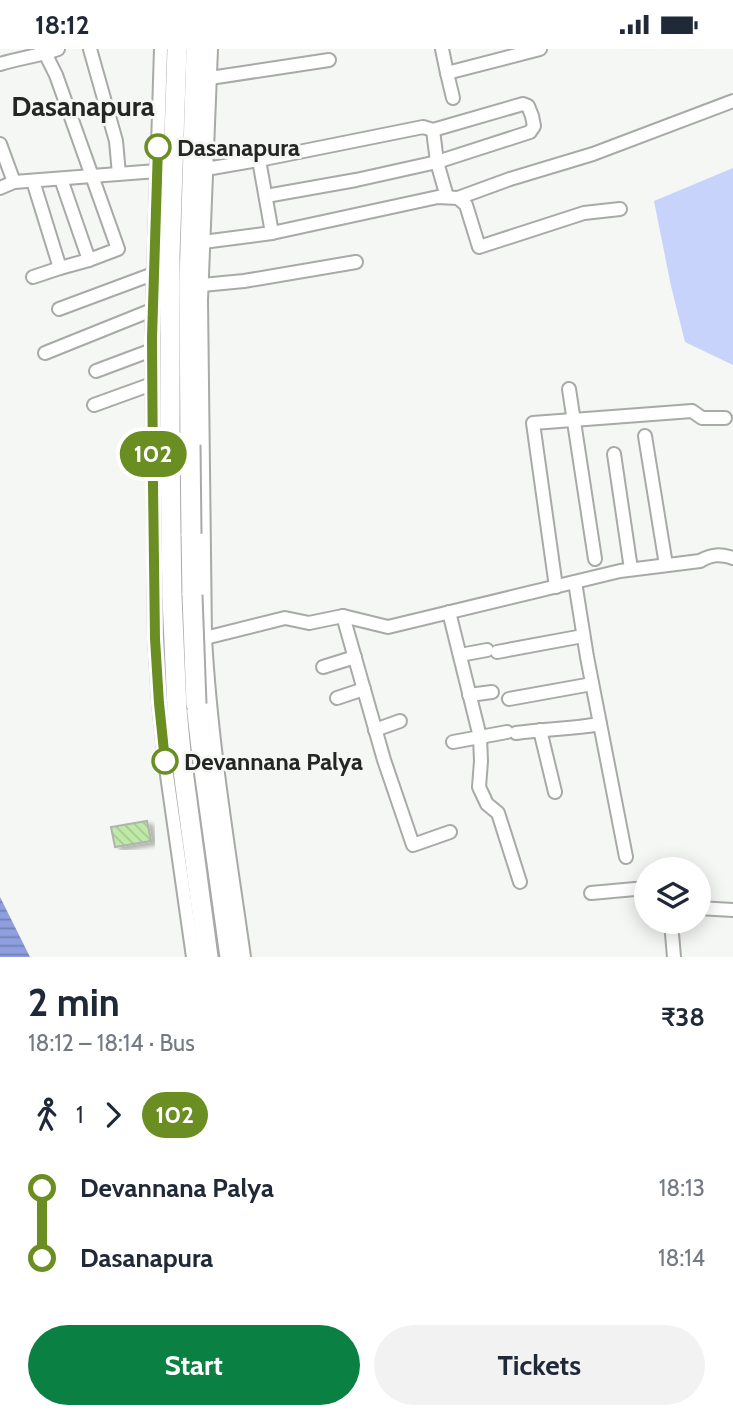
<!DOCTYPE html>
<html lang="en">
<head>
<meta charset="utf-8">
<style>
	body { margin:0; font-family:Cabin,sans-serif; background:#f2f2f3; color:#1f2937; height:100vh; display:flex; flex-direction:column; font-size:26px; white-space:nowrap }
	* { box-sizing:border-box; margin:0 }
	p { font-size:23px; color:#747a83 }
	.icon { flex:none; width:38px; height:38px; fill:none; stroke:currentColor; stroke-width:2; stroke-linecap:round; stroke-linejoin:round }
	.map { position:relative; height:908px; overflow:hidden }
	.panel { display:flex; flex-direction:column; background:#fff; flex:1 }
	.panel>* { flex:none }
	.badge { padding:0 14px; border-radius:23px; font-size:24px; line-height:46px }
	.buttons { position:absolute; left:634px; top:808px; display:grid; gap:14px }
	.buttons a { display:grid; place-items:center; width:77px; height:77px; border-radius:50%; background:#fff; box-shadow:0 4px 18px #0003; font-size:35px }
	.map>.badge { position:absolute; translate:-50% -50%; box-shadow:0 0 0 4px #fff }
	.legs { display:flex; align-items:center; gap:10px; height:77px; padding:0 28px; font-size:23px }
	.legs p { margin-inline-start:auto }
	.summary { display:flex; align-items:center; justify-content:space-between; height:119px; padding:0 28px }
	h1 { font-size:38px; font-weight:700; line-height:52px }
	.cta { display:flex; gap:14px; margin-top:auto; padding:14px 28px }
	.cta a { flex:1; height:80px; border-radius:42px; background:#0b8043; color:#fff; font-size:28px; font-weight:700; line-height:80px; text-align:center }
	.cta a+a { background:#f2f2f3; color:#1f2937 }
	ul { padding:0 28px; list-style:none }
	li { display:flex; align-items:center; gap:24px; height:70px; font-size:26px }
	li i { display:grid; place-items:center; width:10px; height:100%; margin:0 9px; background:currentColor }
	li i::after { content:''; width:18px; height:18px; margin:-9px; border:5px solid; border-radius:50%; background:#fff }
	li p { margin-inline-start:auto }
	li:first-child i { background:linear-gradient(#0000 50%,currentColor 0) }
	li:last-child i { background:linear-gradient(currentColor 50%,#0000 0) }
	.status { display:flex; justify-content:space-between; align-items:center; height:49px; padding:0 35px; background:#fff; direction:ltr }
	.status svg { height:19px; fill:currentColor }
	.map>svg:first-child { display:block }
	.green { fill:#c8d3fb }
	.water { fill:url(#water-rules) }
	.building { fill:url(#building-back-hatch); stroke:#b0b3af; stroke-width:2; filter:url(#shadow) }
	.lines { fill:none; stroke-linecap:round; stroke-linejoin:round }
	.minor-casing { stroke:#a7aaa6; stroke-width:16 }
	.highway-casing { stroke:#a7aaa6; stroke-width:23 }
	.minor { stroke:#fff; stroke-width:12 }
	.highway { stroke:#fff; stroke-width:19 }
	.highway-bridge-casing { stroke:#a7aaa6; stroke-width:23; stroke-linecap:butt }
	.highway-bridge { stroke:#fff; stroke-width:19 }
	.line-1-casing { stroke:#fff; stroke-width:16 }
	.line-1 { stroke:#6b8e23; stroke-width:10 }
	.stop-1-dot { fill:#fff; stroke:#6b8e23; stroke-width:3.5 }
	.labels { text-anchor:middle; dominant-baseline:central; stroke-width:6; stroke-linejoin:round; paint-order:stroke }
	.stop-label { font-size:24px; font-weight:bold; fill:#252624; stroke:#f4f7f3; text-anchor:start }
	.quarter-label { font-size:28px; font-weight:bold; fill:#252624; stroke:#f4f7f3 }
</style>
</head>
<body>
<div class="status"><b>18:12</b><svg viewBox="0 0 49 12"><path d="M0 12V9h3v3zM5 12V6h3v6zM10 12V3h3v9zM15 12V0h3v12zM26 1h20v11H26zM47 4h2v5h-2z"/></svg></div>
<div class="map">
<svg width="733" height="908" viewBox="0 0 733 908">
	<defs>
		<pattern id="water-rules" width="6" height="5" patternUnits="userSpaceOnUse" patternTransform="scale(1.75)"><rect width="6" height="5" fill="#8e9edf"/><path d="M0 2.5h6" fill="none" stroke="#7481b5"/></pattern>
		<pattern id="building-back-hatch" width="6" height="6" patternUnits="userSpaceOnUse" patternTransform="scale(1.75)"><rect width="6" height="6" fill="#c0e9a8"/><path d="M-1 5l2 2M0 0l6 6M5-1l2 2" fill="none" stroke="#a5c890"/></pattern>
		<filter id="shadow"><feDropShadow dx="5.5" dy="3.5" stdDeviation="2" flood-color="#0004"/></filter>
	</defs>
	<rect width="100%" height="100%" fill="#f4f7f3"/>
	<polygon class="green" points="733,119 733,316 685,293 671,237 654,152"/>
	<polygon class="water" points="0,848 30,908 0,908"/>
	<polygon class="building" points="147,772 151,792 115,798 111,778"/>
	<g class="lines">
		<g class="minor-casing">
			<g id="minor">
				<polyline points="43,0 56,26 118,200 89,211"/>
				<polyline points="90,0 116,92 119,125"/>
				<polyline points="161,0 152,289 155,590 159,654 165,712 193,908"/>
				<path d="M211 0 201 251 205 589C211 696 229 802 244 908"/>
				<polyline points="442,0 447,24 540,0"/>
				<path d="M0 15C19 9 39 7 58 0"/>
				<polyline points="447,24 453,49"/>
				<polyline points="210,29 329,11"/>
				<polyline points="433,81 437,113 447,148"/>
				<polyline points="0,95 14,133 157,122"/>
				<polyline points="259,111 272,184"/>
				<polyline points="206,120 259,111 423,78 433,81 523,55 528,57 532,67 534,77 530,83 437,113 356,131 266,147"/>
				<polyline points="33,132 60,219 89,211 61,130"/>
				<polyline points="0,139 14,133"/>
				<polyline points="458,149 510,130 593,105 733,52"/>
				<polyline points="203,193 272,184 438,148 458,149 466,156 479,198 584,164 620,160"/>
				<polyline points="33,228 60,219"/>
				<polyline points="202,236 244,232 356,213"/>
				<polyline points="59,260 153,225"/>
				<polyline points="45,304 152,261"/>
				<polyline points="96,322 152,301"/>
				<polyline points="569,340 595,510"/>
				<polyline points="94,356 152,335"/>
				<polyline points="645,387 666,516"/>
				<polyline points="614,405 631,520"/>
				<polyline points="575,533 587,608 626,808"/>
				<polyline points="556,538 533,374 692,362 702,369 725,369"/>
				<polyline points="449,563 480,688 481,712 479,738 487,755 498,764 520,833"/>
				<polyline points="343,567 384,711 413,796 450,783"/>
				<path d="M198 589H205L285 569 309 574 343 567 388 578 620 522 700 512C712 505 720 505 733 509"/>
				<polyline points="497,603 583,587"/>
				<polyline points="460,606 487,601"/>
				<polyline points="323,618 355,608"/>
				<polyline points="469,646 492,643"/>
				<polyline points="337,649 364,640"/>
				<polyline points="509,650 592,635"/>
				<polyline points="375,681 400,672"/>
				<polyline points="540,681 555,743"/>
				<path d="M516 684C544 680 572 680 600 675"/>
				<polyline points="453,693 507,683"/>
				<polyline points="591,844 646,839"/>
				<polyline points="698,859 733,861"/>
				<polyline points="671,873 674,908"/>
			</g>
		</g>
		<g class="highway-casing">
			<g id="highway">
				<polyline points="170,396 170,206 177,0"/>
				<polyline points="190,396 189,235 196,0"/>
				<polyline points="171,485 172,547"/>
				<polyline points="191,485 192,546"/>
				<polyline points="196,655 201,699 230,908"/>
				<polyline points="177,661 182,714 208,908"/>
			</g>
		</g>
		<use href="#minor" class="minor"/>
		<use href="#highway" class="highway"/>
		<g class="highway-bridge-casing">
			<g id="highway-bridge">
				<polyline points="170,396 171,485"/>
				<polyline points="190,396 191,485"/>
				<polyline points="192,546 196,655"/>
				<polyline points="172,547 177,661"/>
			</g>
		</g>
		<use href="#highway-bridge" class="highway-bridge"/>
	</g>
	<g class="lines">
		<g class="line-1-casing">
			<polyline id="line-1" points="158,98 152,289 153,436 155,590 159,654 165,712"/>
		</g>
		<use href="#line-1" class="line-1"/>
	</g>
	<g class="stop-1-dot">
		<circle cx="158" cy="98" r="12"/>
		<circle cx="165" cy="712" r="12"/>
	</g>
	<g class="labels">
		<g class="stop-label">
			<text x="177" y="98">Dasanapura</text>
			<text x="184" y="712">Devannana Palya</text>
		</g>
		<g class="quarter-label">
			<text x="83" y="57">Dasanapura</text>
		</g>
	</g>
</svg>
<div class="buttons">
<a><svg class="icon" aria-label="layers" viewBox="0 0 24 24"><path d="M12 4l9 5-9 5-9-5zM3 14l9 5 9-5"/></svg></a>
</div>
<b class="badge" style="left:153px;top:405px;background:#6b8e23;color:#fff">102</b>
</div>
<section class="panel">
<div class="summary"><div><h1>2 min</h1><p>18:12 – 18:14 · Bus</p></div><b>₹38</b></div>
<div class="legs"><svg class="icon" aria-label="walk" viewBox="0 0 24 24"><circle cx="13" cy="4" r="2"/><path d="M13 8l-2 6 4 7M11 14l-3 7M7 12l3-4h3l4 4"/></svg>1<svg class="icon" aria-label="forward" viewBox="0 0 24 24"><path d="M9 5l7 7-7 7"/></svg><b class="badge" style="background:#6b8e23;color:#fff">102</b></div>
<ul>
<li><i style="color:#6b8e23"></i><b>Devannana Palya</b><p>18:13</p></li>
<li><i style="color:#6b8e23"></i><b>Dasanapura</b><p>18:14</p></li>
</ul>
<div class="cta"><a>Start</a><a>Tickets</a></div>
</section>
</body>
</html>
